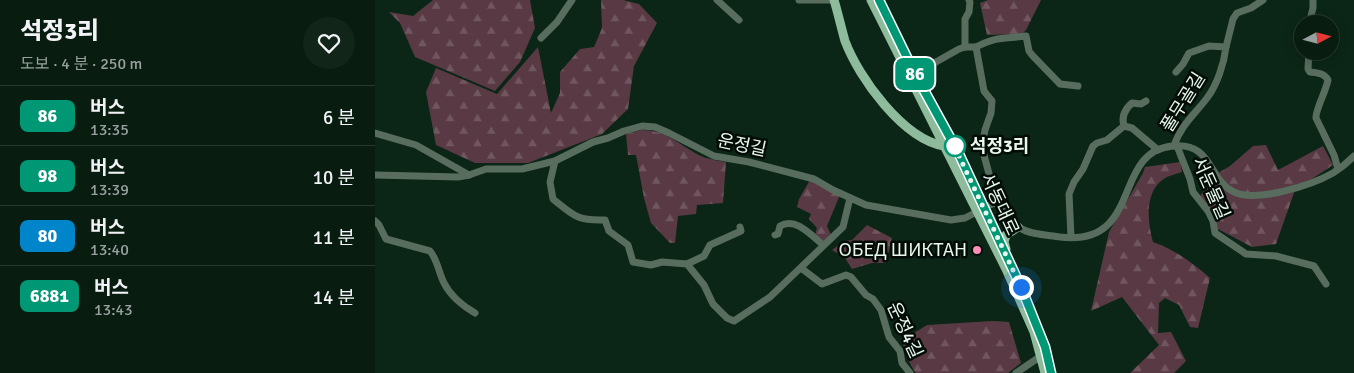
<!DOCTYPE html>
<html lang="ko">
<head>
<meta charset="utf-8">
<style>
	body { margin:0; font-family:Signika,"Noto Sans KR",sans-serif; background:#112519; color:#f1f3f6; height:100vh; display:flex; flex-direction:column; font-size:19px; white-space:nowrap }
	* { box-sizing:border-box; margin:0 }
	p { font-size:16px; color:#98a19f }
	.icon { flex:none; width:28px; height:28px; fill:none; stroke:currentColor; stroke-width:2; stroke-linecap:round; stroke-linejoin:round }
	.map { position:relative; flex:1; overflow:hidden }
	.side { display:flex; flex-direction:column; background:#081c10; width:375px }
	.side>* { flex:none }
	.badge { padding:0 10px; border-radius:8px; font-size:18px; line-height:32px }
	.needle { width:32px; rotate:83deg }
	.buttons { position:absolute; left:919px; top:15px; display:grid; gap:10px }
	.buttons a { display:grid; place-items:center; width:45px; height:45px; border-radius:50%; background:#081c10; box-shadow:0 2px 12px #0003,0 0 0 1px #293a30; font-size:25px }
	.you { position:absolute; width:25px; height:25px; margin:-12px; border:4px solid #fff; border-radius:50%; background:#1a73e8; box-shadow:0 0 0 8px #1a73e833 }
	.map>.badge { position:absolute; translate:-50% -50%; box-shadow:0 0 0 2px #fff }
	.round { display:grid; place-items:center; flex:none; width:52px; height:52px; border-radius:26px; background:#112519 }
	.head { display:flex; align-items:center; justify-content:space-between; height:85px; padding:0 20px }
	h1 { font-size:24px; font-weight:800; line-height:38px }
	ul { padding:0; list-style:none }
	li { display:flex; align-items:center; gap:15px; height:60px; padding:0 20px; border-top:1px solid #293a30 }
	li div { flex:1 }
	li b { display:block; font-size:19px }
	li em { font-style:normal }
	li .badge { min-width:55px; font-weight:700; text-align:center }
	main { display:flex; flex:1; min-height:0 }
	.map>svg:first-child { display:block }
	.forest { fill:url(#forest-firs) }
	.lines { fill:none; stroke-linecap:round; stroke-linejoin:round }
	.minor { stroke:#586d5e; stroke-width:7 }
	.major { stroke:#8fbb9d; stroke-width:9 }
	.line-casing { stroke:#fff; stroke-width:11 }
	.line { stroke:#009775; stroke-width:8 }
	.walk { stroke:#e8f8ed; stroke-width:5; stroke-dasharray:0 9 }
	.stop-dot { fill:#fff; stroke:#009775; stroke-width:2.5 }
	.poi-dot { fill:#ff8eb9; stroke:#030c06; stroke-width:2 }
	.labels { text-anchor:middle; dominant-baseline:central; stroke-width:5; stroke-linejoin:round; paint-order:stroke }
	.street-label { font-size:18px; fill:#e8f8ed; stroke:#030c06 }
	.stop-label { font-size:18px; font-weight:bold; fill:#e8f8ed; stroke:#030c06; text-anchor:start }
	.poi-label { font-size:18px; fill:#e8f8ed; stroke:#030c06; text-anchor:end }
</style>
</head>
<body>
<main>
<section class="side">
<div class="head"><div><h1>석정3리</h1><p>도보 · 4 분 · 250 m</p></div><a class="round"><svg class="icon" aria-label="heart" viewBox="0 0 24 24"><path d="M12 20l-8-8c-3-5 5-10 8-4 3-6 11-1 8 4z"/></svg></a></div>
<ul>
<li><span class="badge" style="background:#009775;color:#fff">86</span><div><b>버스</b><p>13:35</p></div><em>6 분</em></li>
<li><span class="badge" style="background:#009775;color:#fff">98</span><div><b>버스</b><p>13:39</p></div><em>10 분</em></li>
<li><span class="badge" style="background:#0085ca;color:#fff">80</span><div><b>버스</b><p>13:40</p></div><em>11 분</em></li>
<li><span class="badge" style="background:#009775;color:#fff">6881</span><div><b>버스</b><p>13:43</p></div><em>14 분</em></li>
</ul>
</section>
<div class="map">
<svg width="979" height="373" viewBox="0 0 979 373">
	<defs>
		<pattern id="forest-firs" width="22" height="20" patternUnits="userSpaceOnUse" patternTransform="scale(1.25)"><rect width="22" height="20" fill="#583944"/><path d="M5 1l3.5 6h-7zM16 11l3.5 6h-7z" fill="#70565f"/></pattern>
	</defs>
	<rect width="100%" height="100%" fill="#0b2616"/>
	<g class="forest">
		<polygon points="58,0 155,0 160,28 145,62 120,91 40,57 25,23 14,12 38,16"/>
		<polygon points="226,0 248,0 264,4 282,23 259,66 253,109 227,134 153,163 100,163 61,145 51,92 61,68 122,94 163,47 176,113 185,93 185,72 205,49 219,47 227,28"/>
		<polygon points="613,0 666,0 651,30 647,34 612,35 605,3"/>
		<path d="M266 130C295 130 307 149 331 158 338 160 345 161 351 162L348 203 322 205 321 214 303 216 300 243H295L276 223 269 198 261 155H253L251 134Z"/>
		<polygon points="891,145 903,170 948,146 958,165 920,190 901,244 877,247 841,228 824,198 838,176 855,166 878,146"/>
		<path d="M805 162 807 172C802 174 796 175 792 177 769 189 772 221 778 242 800 250 817 262 835 278L823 328 815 327 804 305 790 298 784 303 783 333 796 332 811 361 799 373H755L784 345 747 297 716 311 734 232 768 173 770 167Z"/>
		<polygon points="435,180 467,190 452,226 456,235 448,243 440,235 442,228 434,219 436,214 422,207 424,199"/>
		<polygon points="492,225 517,238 511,263 497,263 477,269 470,258 457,250 469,241 477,240"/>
		<path d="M617 321 634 322 646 363 633 373H541C532 362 533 353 526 341L552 325Z"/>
	</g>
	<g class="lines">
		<g class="minor">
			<polyline points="342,0 364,20"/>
			<polyline points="424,0 459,0"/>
			<polyline points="934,24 938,8 938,0"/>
			<polyline points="166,38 182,22 197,0"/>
			<polyline points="590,47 590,19 594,12 595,2 594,0"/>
			<path d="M601 47C622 36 629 39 651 36L654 51 657 55 685 84 703 86"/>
			<polyline points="851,47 858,19 862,13 876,8 888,0"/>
			<path d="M934 51 933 69 935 72C943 73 949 73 953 80 951 91 940 111 941 118L959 155 963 169"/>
			<polyline points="538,75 584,49 590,47 601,47 609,91 617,101 616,113 610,130 607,148 622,203"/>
			<polyline points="749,126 757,128 783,150"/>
			<polyline points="0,133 41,145 94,175"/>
			<path d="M799 146C805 126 820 114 832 98 842 85 849 64 851 47L834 46 814 53 808 64 801 72"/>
			<polyline points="802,146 815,179 818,192 833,211 838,221 840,233 871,254 901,256 939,266 951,284"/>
			<path d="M180 161 175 182 178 199C199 216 202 221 230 220L234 231 253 245 258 262 276 265 287 262 312 264 329 285 338 304 352 318 359 321 395 297 468 227 475 198"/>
			<path d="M0 175 83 177 94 175 111 169H147L180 161 218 142 233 138 249 131 267 126 280 127 294 133 339 156 374 162 439 179 458 190 491 205 576 220 590 218 617 204 622 203C632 209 635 222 645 228 656 235 673 235 685 237 769 247 736 151 798 146 837 142 833 178 857 191 879 204 937 185 958 173 966 168 973 162 979 156"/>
			<path d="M0 221 4 225 11 239 55 251C62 259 64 273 69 283 75 295 88 306 100 313"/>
			<path d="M400 235 403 234 405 226C421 217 436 235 448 245"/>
			<path d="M696 237 694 194 699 182 708 169 718 146 722 143 732 140 749 126C746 116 750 109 757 103L766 104 771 101"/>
			<polyline points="312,264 329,256 335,245 366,231 365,227"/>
			<polyline points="426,268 447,284 471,275 476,277 491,295 498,299 506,310 514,337 525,351 527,363 535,373"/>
			<polyline points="641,373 666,356"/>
		</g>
		<g class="major">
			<path d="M459 0C463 13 466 27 470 41 484 78 528 139 569 146"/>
			<polyline points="496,0 631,269 659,332 670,373"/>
			<polyline points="504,0 518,29"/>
			<polyline points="529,52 584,153 639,273"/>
			<polyline points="631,249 629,242 631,235 643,227"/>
		</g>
	</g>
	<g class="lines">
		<g class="line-casing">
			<polyline id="line" points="504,0 540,74 584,154 646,287 670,347 676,373"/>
		</g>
		<use href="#line" class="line"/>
		<polyline class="walk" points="580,146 576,139 646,287"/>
	</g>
	<circle class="stop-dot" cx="580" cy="146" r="10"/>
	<circle class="poi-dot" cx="602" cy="250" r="5"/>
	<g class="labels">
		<g class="street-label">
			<text transform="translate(808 102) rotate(-58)">풀무골길</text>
			<text transform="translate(367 145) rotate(12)">운정길</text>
			<text transform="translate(836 188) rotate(66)">서둔물길</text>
			<text transform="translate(625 204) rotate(65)">서동대로</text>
			<text transform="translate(530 330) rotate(65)">운정4길</text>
		</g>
		<g class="stop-label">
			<text x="595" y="146">석정3리</text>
		</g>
		<g class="poi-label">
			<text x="592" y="250">ОБЕД ШИКТАН</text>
		</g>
	</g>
</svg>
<div class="buttons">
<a><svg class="needle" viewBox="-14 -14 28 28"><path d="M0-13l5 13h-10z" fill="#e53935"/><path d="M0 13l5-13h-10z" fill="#98a19f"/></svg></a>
</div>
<div class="you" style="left:646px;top:287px"></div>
<b class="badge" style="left:540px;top:74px;background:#009775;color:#fff">86</b>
</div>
</main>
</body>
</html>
